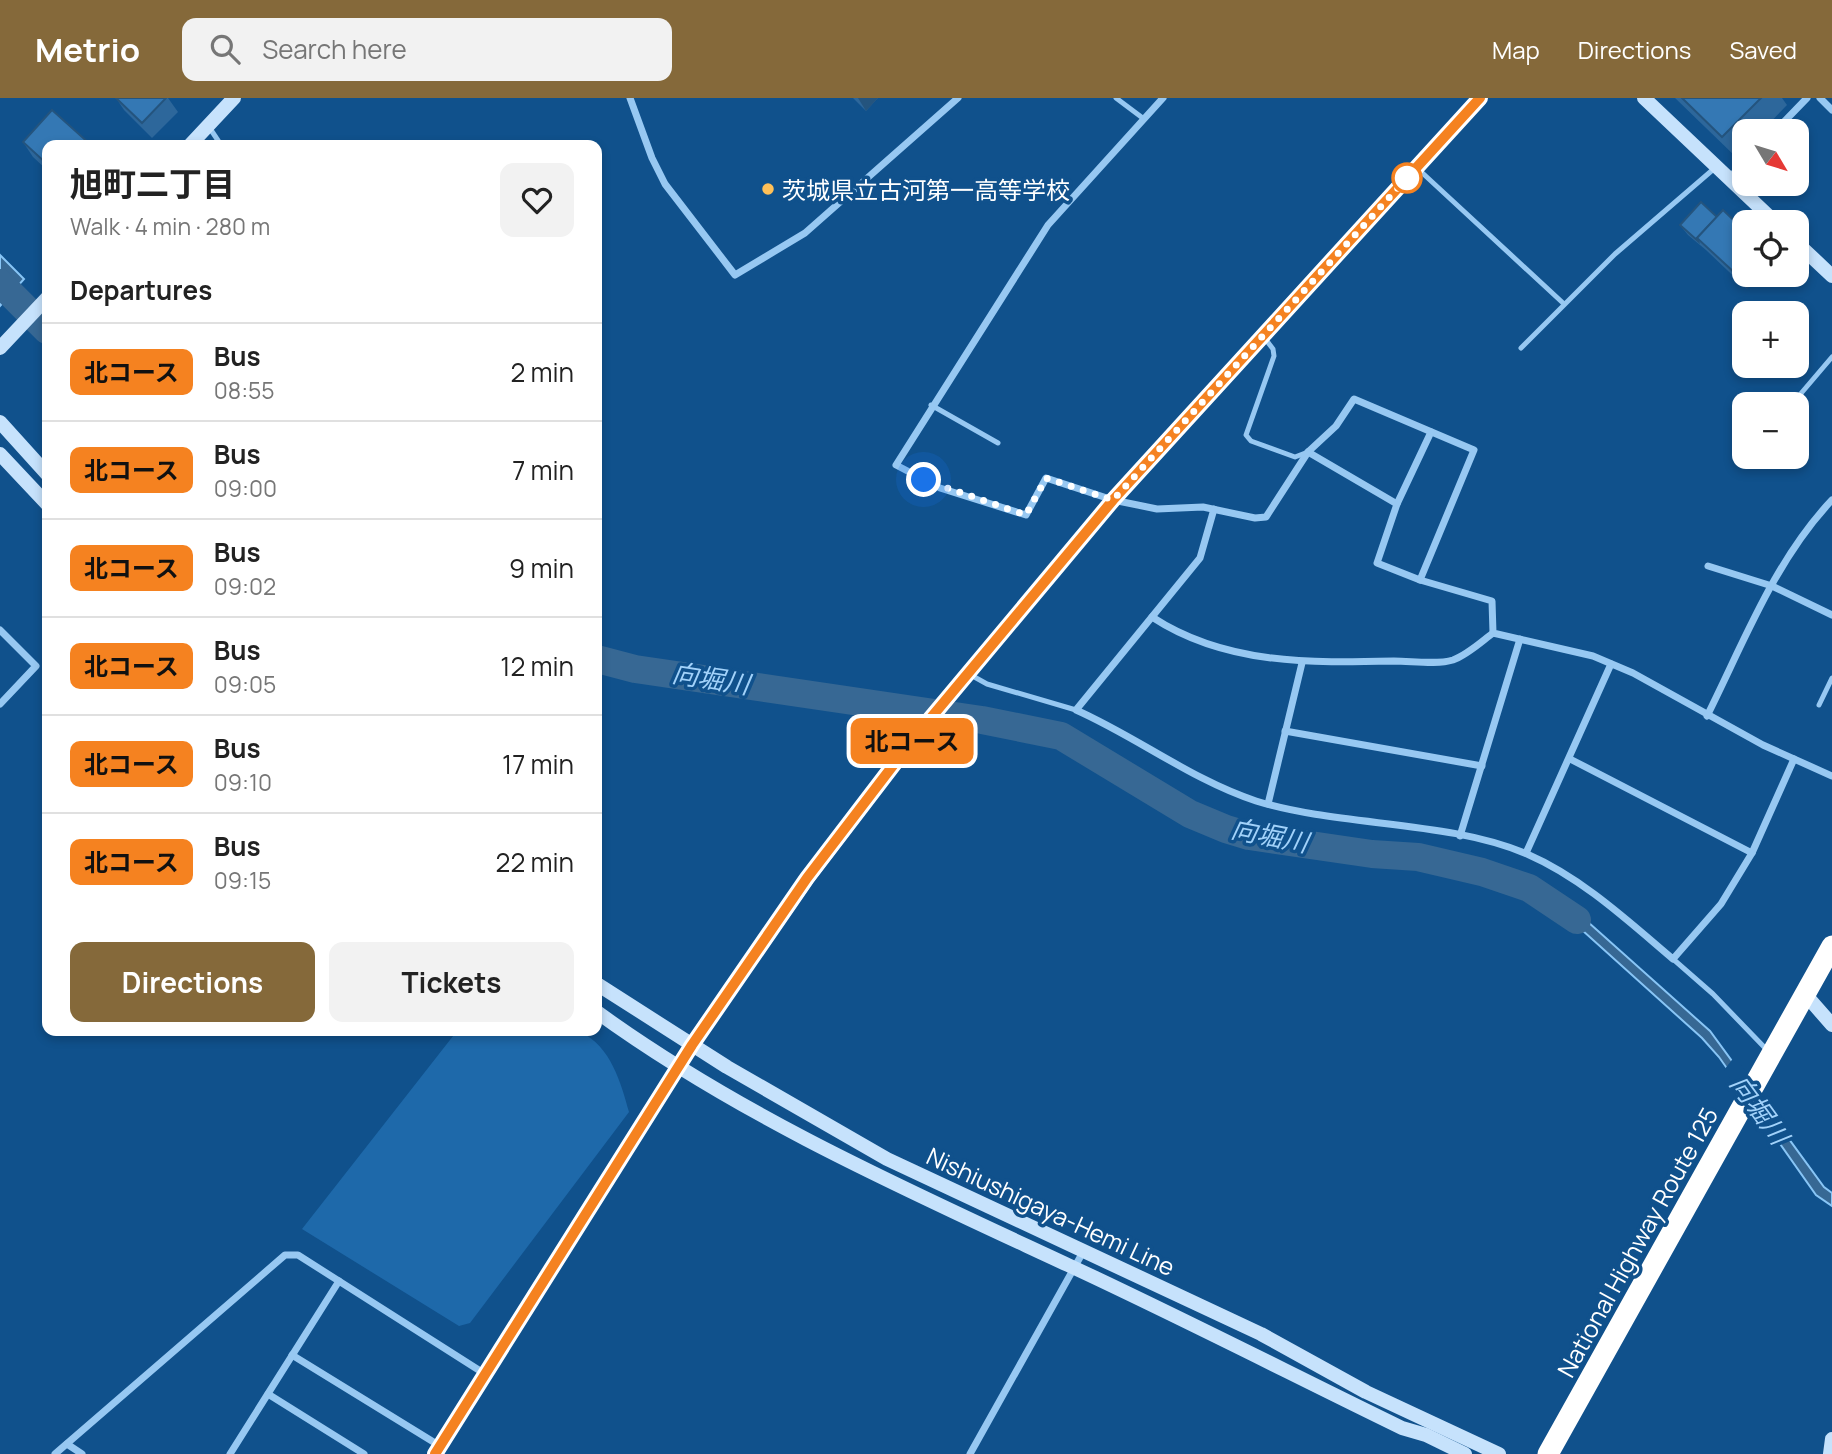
<!DOCTYPE html>
<html lang="en">
<head>
<meta charset="utf-8">
<style>
	body { margin:0; font-family:Manrope,"Noto Sans JP",sans-serif; background:#f2f2f2; color:#222; height:100vh; display:flex; flex-direction:column; font-size:26px; white-space:nowrap }
	* { box-sizing:border-box; margin:0 }
	p { font-size:23px; color:#767676 }
	.icon { flex:none; width:38px; height:38px; fill:none; stroke:currentColor; stroke-width:2; stroke-linecap:round; stroke-linejoin:round }
	.map { position:relative; flex:1; overflow:hidden }
	.details { position:absolute; left:42px; top:42px; width:560px; height:896px; display:flex; flex-direction:column; background:#fff; border-radius:14px; box-shadow:0 4px 10px #0003 }
	.details>* { flex:none }
	.badge { padding:0 14px; border-radius:10px; font-size:24px; line-height:46px }
	.needle { width:46px; rotate:128deg }
	.controls { position:absolute; left:1732px; top:21px; display:grid; gap:14px }
	.controls a { display:grid; place-items:center; width:77px; height:77px; border-radius:14px; background:#fff; box-shadow:0 4px 10px #0003; font-size:35px }
	.you { position:absolute; width:35px; height:35px; margin:-18px; border:5px solid #fff; border-radius:50%; background:#1a73e8; box-shadow:0 0 0 10px #1a73e833 }
	.map>.badge { position:absolute; translate:-50% -50%; box-shadow:0 0 0 4px #fff }
	h2 { padding:0 28px; font-size:26px; line-height:63px }
	.round { display:grid; place-items:center; flex:none; width:74px; height:74px; border-radius:14px; background:#f2f2f2 }
	.overview { display:flex; align-items:center; justify-content:space-between; height:119px; padding:0 28px }
	h1 { font-size:33px; font-weight:700; line-height:52px }
	.action { display:flex; gap:14px; margin-top:auto; padding:14px 28px }
	.action a { flex:1; height:80px; border-radius:14px; background:#85693a; color:#fff; font-size:28px; font-weight:700; line-height:80px; text-align:center }
	.action a+a { background:#f2f2f2; color:#222 }
	ul { padding:0; list-style:none }
	li { display:flex; align-items:center; gap:21px; height:98px; padding:0 28px; border-top:2px solid #e0e0e0 }
	li div { flex:1 }
	li b { display:block; font-size:26px }
	li em { font-style:normal }
	li .badge { min-width:77px; font-weight:700; text-align:center }
	header { display:flex; align-items:center; gap:42px; box-sizing:border-box; height:98px; padding:0 35px; background:#85693a; color:#fff }
	header strong { font-size:33px }
	nav { display:flex; gap:38px; margin-inline-start:auto; font-size:24px }
	.search { width:490px; height:63px; background:#f2f2f2; display:flex; align-items:center; gap:18px; box-sizing:border-box; padding:0 24px; border-radius:14px; color:#767676; font-size:26px }
	.map>svg:first-child { display:block }
	.green { fill:#1e69aa }
	.water { fill:#376894; stroke:#88c5f6; stroke-width:2 }
	.pier { fill:#10518c }
	.lines { fill:none; stroke-linecap:round; stroke-linejoin:round }
	.river { stroke:#376894; stroke-width:28 }
	.lane { stroke:#97c8f2; stroke-width:5 }
	.street { stroke:#97c8f2; stroke-width:7 }
	.secondary { stroke:#c6e2fc; stroke-width:14 }
	.highway { stroke:#fff; stroke-width:21 }
	.wall { fill:#2d679b }
	.shaded-wall { fill:#24547e }
	.building { fill:#3478b4; stroke:#24547e; stroke-width:2 }
	.line-casing { stroke:#fff; stroke-width:16 }
	.line { stroke:#f58220; stroke-width:10 }
	.walk { stroke:#fff; stroke-width:7; stroke-dasharray:0 12.6 }
	.stop-dot { fill:#fff; stroke:#f58220; stroke-width:3.5 }
	.poi-dot { fill:#ffc058; stroke:#10518c; stroke-width:2.5 }
	.labels { text-anchor:middle; dominant-baseline:central; stroke-width:7; stroke-linejoin:round; paint-order:stroke }
	.poi-label { font-size:24px; fill:#fff; stroke:#10518c; text-anchor:start }
	.street-label { font-size:24px; fill:#fff; stroke:#10518c }
	.water-label { font-size:26px; font-style:italic; fill:#a2d2fa; stroke:#10518c }
</style>
</head>
<body>
<header>
<strong>Metrio</strong>
<div class="search"><svg class="icon" aria-label="search" viewBox="0 0 24 24"><circle cx="10" cy="10" r="6"/><path d="M15 15l6 6"/></svg>Search here</div>
<nav><a>Map</a><a>Directions</a><a>Saved</a></nav>
</header>
<div class="map">
<svg width="1832" height="1356" viewBox="0 0 1832 1356">
	<rect width="100%" height="100%" fill="#10518c"/>
	<path class="green" d="M457 933C477 933 568 928 580 934 611 948 621 985 629 1014L470 1225 459 1228 302 1131Z"/>
	<g class="water">
		<polygon points="0,157 24,181 0,208"/>
		<polygon points="1551,797 1588,824 1710,933 1824,1089 1832,1095 1832,1108 1816,1097 1719,959 1702,940 1582,832 1545,806"/>
	</g>
	<polygon class="pier" points="1735,958 1771,1010 1761,1024 1724,972"/>
	<g class="lines">
		<g class="river">
			<polyline points="0,185 47,232"/>
			<polyline points="597,561 635,571 982,622 1061,638 1190,716 1226,731 1249,738 1372,756 1418,759 1482,774 1529,790 1577,822"/>
		</g>
		<g class="lane">
			<polyline points="1116,0 1144,21"/>
			<polyline points="209,29 221,47"/>
			<polyline points="1417,70 1563,205"/>
			<polyline points="1263,238 1273,251 1274,258 1246,337 1251,343 1295,359 1308,354"/>
			<polyline points="1521,250 1615,156 1716,69"/>
			<polyline points="1792,306 1832,259"/>
			<polyline points="931,307 998,345"/>
			<polyline points="969,576 987,586 1076,612"/>
			<polyline points="1819,607 1832,580"/>
			<polyline points="1673,861 1713,896 1767,952"/>
		</g>
		<g class="street">
			<polyline points="630,0 652,60 665,86 735,177 805,135 958,0"/>
			<polyline points="1163,0 1048,127 896,367 940,390 1026,417 1046,380 1113,402 1157,411 1203,409 1255,420 1266,419 1308,354 1336,328 1354,301 1474,352 1420,482"/>
			<polyline points="1820,0 1832,12"/>
			<polyline points="1775,33 1807,0"/>
			<polyline points="1729,80 1745,64"/>
			<polyline points="1431,334 1397,406 1377,465 1420,482 1492,503 1493,535 1593,558 1633,575 1763,647 1832,678"/>
			<polyline points="1308,354 1397,406"/>
			<path d="M1214 411 1200 460 1076 612C1137 639 1192 682 1256 703 1340 729 1448 722 1527 756 1582 780 1627 822 1673 861L1721 806 1752 755 1794 661"/>
			<polyline points="1708,468 1772,488 1832,517"/>
			<path d="M1152 519C1225 567 1311 565 1394 563 1412 563 1437 567 1453 562 1467 557 1481 544 1493 535"/>
			<polyline points="0,532 36,568 0,606"/>
			<path d="M1707 618C1744 544 1775 462 1832 402"/>
			<polyline points="1285,633 1482,668"/>
			<polyline points="1570,661 1752,755"/>
			<polyline points="1268,706 1302,565"/>
			<polyline points="1460,738 1520,541"/>
			<polyline points="1526,755 1611,566"/>
			<polyline points="292,1257 440,1348"/>
			<polyline points="268,1296 364,1356"/>
			<polyline points="67,1346 82,1356"/>
			<polyline points="55,1356 285,1157 298,1157 485,1276"/>
			<polyline points="230,1356 339,1183"/>
			<polyline points="970,1356 1083,1154"/>
		</g>
		<g class="secondary">
			<polyline points="1644,0 1775,124"/>
			<polyline points="190,47 234,0"/>
			<polyline points="1797,145 1832,178"/>
			<polyline points="0,250 47,200"/>
			<polyline points="0,324 47,376"/>
			<polyline points="0,356 47,406"/>
			<polyline points="597,886 727,969 887,1061 1261,1236 1366,1294 1499,1356"/>
			<polyline points="1805,896 1832,927"/>
			<path d="M597 914C742 1019 907 1092 1068 1167 1180 1219 1291 1276 1402 1330L1426 1337 1465 1356"/>
			<polyline points="435,1356 692,947 807,781 914,640 1113,402 1480,0"/>
			<polyline points="1830,1356 1832,1341"/>
		</g>
		<polyline class="highway" points="1548,1356 1832,848"/>
	</g>
	<g class="wall">
		<polygon points="116,0 168,0 178,14 152,40 124,12"/>
		<polygon points="853,0 878,0 866,13"/>
		<polygon points="1675,0 1782,0 1787,7 1762,33 1745,33 1745,51 1736,59"/>
		<polygon points="23,44 47,47 47,72 33,59"/>
		<polygon points="1717,119 1747,191 1706,152 1688,137 1680,127"/>
	</g>
	<g class="shaded-wall">
		<polygon points="858,0 878,0 866,13"/>
		<polygon points="1745,167 1745,177 1761,177 1747,191 1736,176"/>
	</g>
	<g class="building">
		<polygon points="116,0 166,0 142,25"/>
		<polygon points="1682,0 1761,0 1722,39"/>
		<polygon points="52,12 91,47 47,47 47,66 23,44"/>
		<polygon points="1701,104 1717,119 1697,140 1698,143 1680,127"/>
		<polygon points="1723,112 1745,133 1745,167 1736,176 1697,140"/>
	</g>
	<g class="lines">
		<g class="line-casing">
			<polyline id="line" points="435,1356 692,947 807,780 914,640 1113,402 1480,0"/>
		</g>
		<use href="#line" class="line"/>
		<polyline class="walk" points="924,382 1026,417 1046,380 1113,402 1407,80"/>
	</g>
	<circle class="stop-dot" cx="1407" cy="80" r="14"/>
	<circle class="poi-dot" cx="768" cy="91" r="7"/>
	<g class="labels">
		<g class="poi-label">
			<text x="782" y="91">茨城県立古河第一高等学校</text>
		</g>
		<g class="street-label">
			<text transform="translate(1051 1113) rotate(25)">Nishiushigaya-Hemi Line</text>
			<text transform="translate(1637 1144) rotate(-61)">National Highway Route 125</text>
		</g>
		<g class="water-label">
			<text transform="translate(711 580) rotate(9)">向堀川</text>
			<text transform="translate(1270 737) rotate(11)">向堀川</text>
			<text transform="translate(1760 1011) rotate(54)">向堀川</text>
		</g>
	</g>
</svg>
<div class="controls">
<a><svg class="needle" viewBox="-14 -14 28 28"><path d="M0-13l5 13h-10z" fill="#e53935"/><path d="M0 13l5-13h-10z" fill="#767676"/></svg></a>
<a><svg class="icon" aria-label="locate" viewBox="0 0 24 24"><circle cx="12" cy="12" r="6"/><path d="M12 2v4M12 18v4M2 12h4M18 12h4"/></svg></a>
<a>+</a>
<a>−</a>
</div>
<div class="you" style="left:924px;top:382px"></div>
<b class="badge" style="left:912px;top:643px;background:#f58220;color:#111">北コース</b>
<section class="details">
<div class="overview"><div><h1>旭町二丁目</h1><p>Walk · 4 min · 280 m</p></div><a class="round"><svg class="icon" aria-label="heart" viewBox="0 0 24 24"><path d="M12 20l-8-8c-3-5 5-10 8-4 3-6 11-1 8 4z"/></svg></a></div>
<h2>Departures</h2>
<ul>
<li><span class="badge" style="background:#f58220;color:#111">北コース</span><div><b>Bus</b><p>08:55</p></div><em>2 min</em></li>
<li><span class="badge" style="background:#f58220;color:#111">北コース</span><div><b>Bus</b><p>09:00</p></div><em>7 min</em></li>
<li><span class="badge" style="background:#f58220;color:#111">北コース</span><div><b>Bus</b><p>09:02</p></div><em>9 min</em></li>
<li><span class="badge" style="background:#f58220;color:#111">北コース</span><div><b>Bus</b><p>09:05</p></div><em>12 min</em></li>
<li><span class="badge" style="background:#f58220;color:#111">北コース</span><div><b>Bus</b><p>09:10</p></div><em>17 min</em></li>
<li><span class="badge" style="background:#f58220;color:#111">北コース</span><div><b>Bus</b><p>09:15</p></div><em>22 min</em></li>
</ul>
<div class="action"><a>Directions</a><a>Tickets</a></div>
</section>
</div>
</body>
</html>
